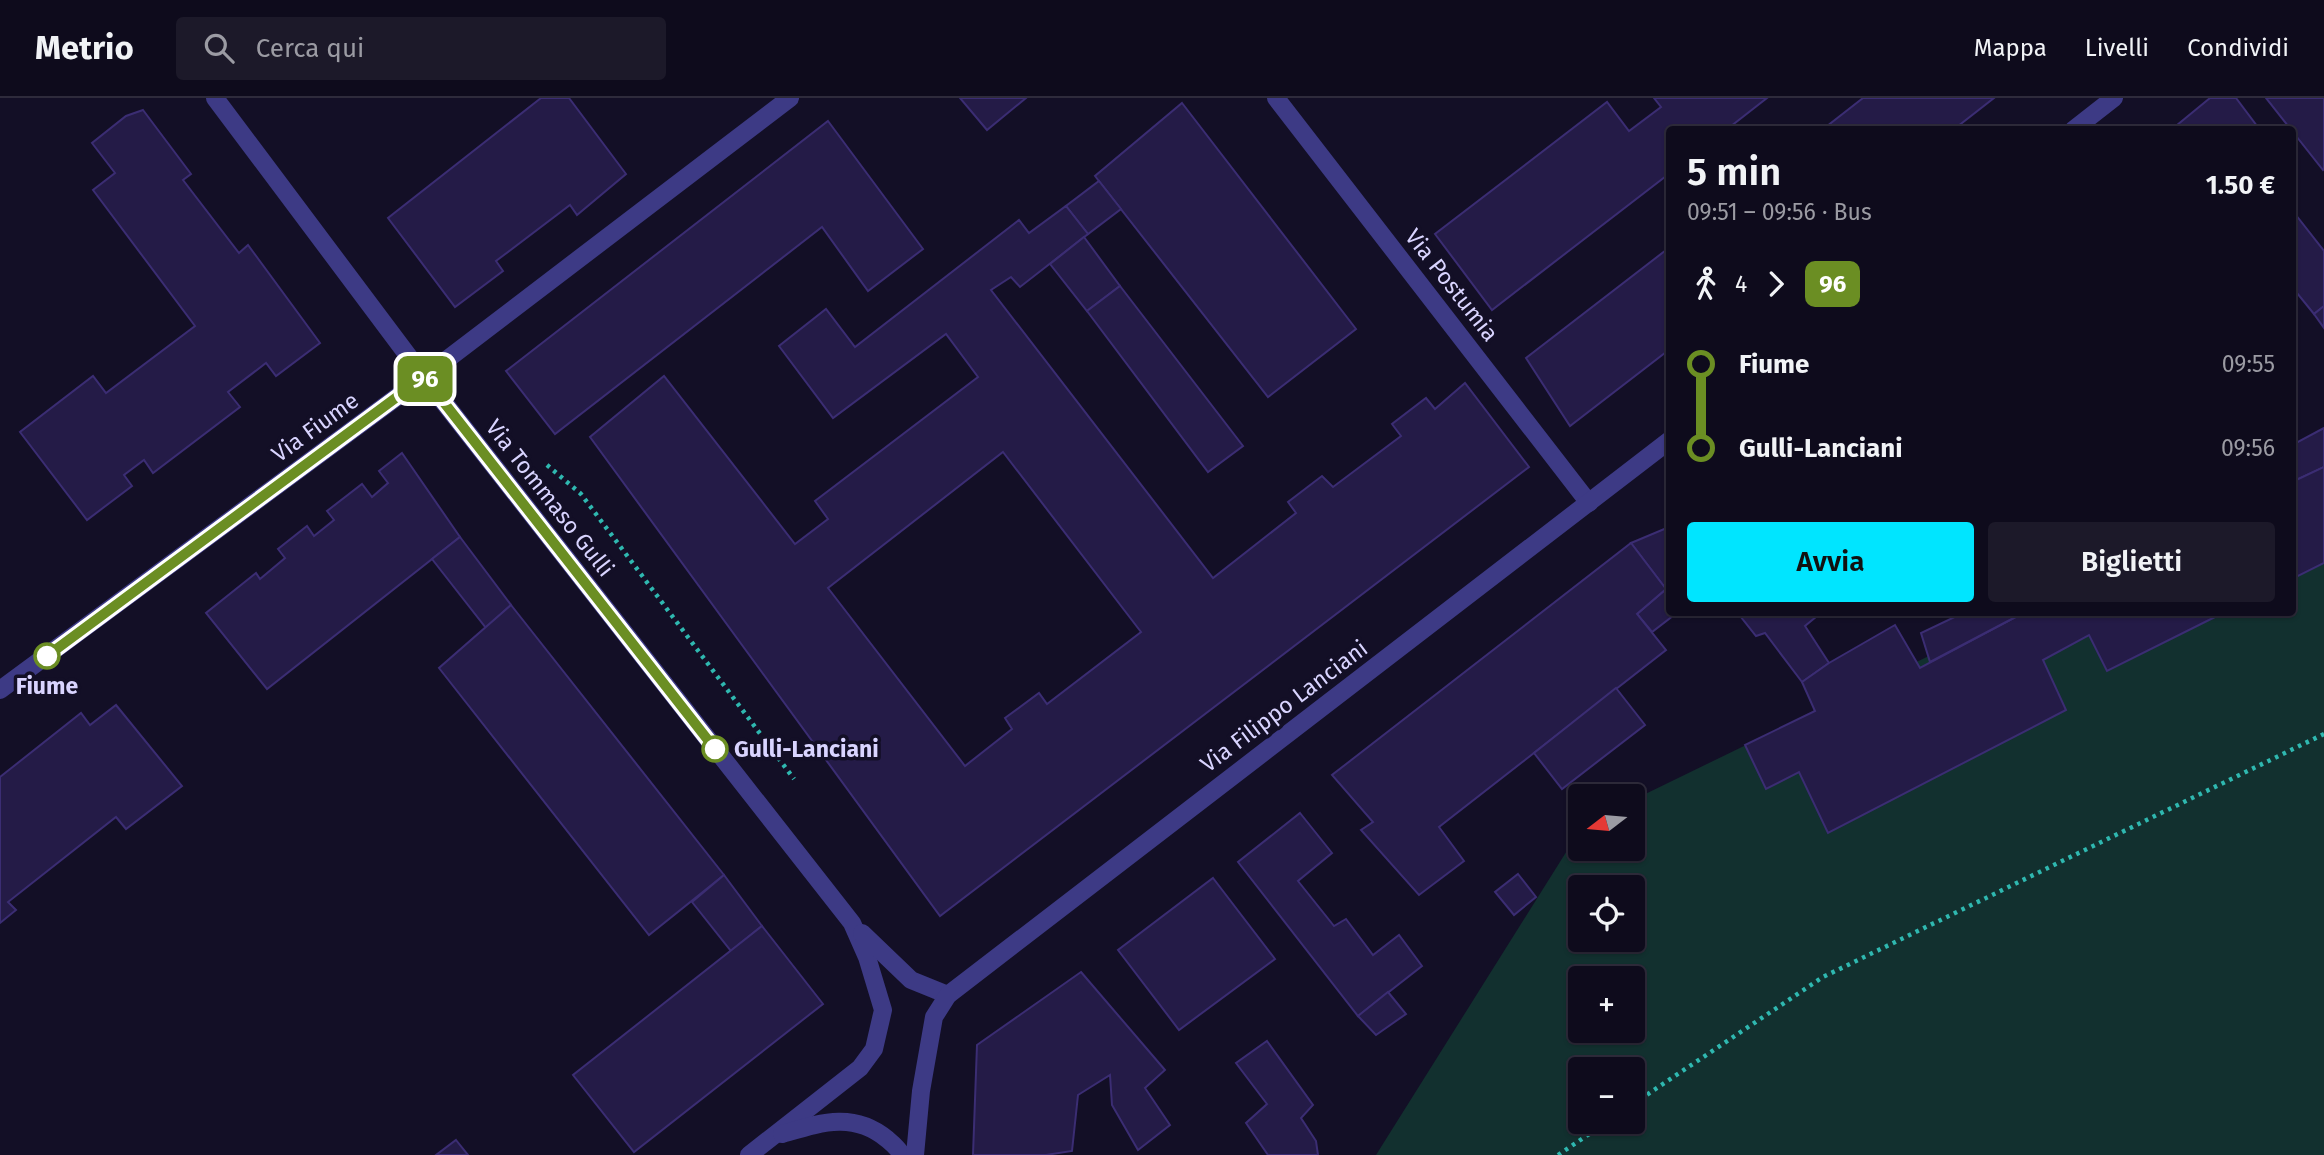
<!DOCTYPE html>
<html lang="it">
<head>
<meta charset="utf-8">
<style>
	body { margin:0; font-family:"Fira Sans",sans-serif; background:#1c1929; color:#f1f3f6; height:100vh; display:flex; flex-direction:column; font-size:26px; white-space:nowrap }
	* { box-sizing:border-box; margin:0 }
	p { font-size:23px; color:#9b9ba3 }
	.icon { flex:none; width:38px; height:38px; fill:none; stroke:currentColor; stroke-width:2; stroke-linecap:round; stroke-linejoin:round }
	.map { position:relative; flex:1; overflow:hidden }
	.panel { position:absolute; left:1666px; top:28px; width:630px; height:490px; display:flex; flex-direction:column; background:#0e0b1c; border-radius:7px; box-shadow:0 2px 5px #0004,0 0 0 2px #2e2b3b }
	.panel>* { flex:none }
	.badge { padding:0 14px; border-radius:10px; font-size:24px; line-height:46px }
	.needle { width:46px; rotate:254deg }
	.buttons { position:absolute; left:1568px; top:686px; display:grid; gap:14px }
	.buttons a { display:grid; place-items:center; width:77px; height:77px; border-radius:7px; background:#0e0b1c; box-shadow:0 2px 5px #0004,0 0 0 2px #2e2b3b; font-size:35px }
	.map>.badge { position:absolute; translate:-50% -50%; box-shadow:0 0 0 4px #fff }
	.legs { display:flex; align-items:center; gap:10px; height:77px; padding:0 21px; font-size:23px }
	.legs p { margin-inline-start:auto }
	.headline { display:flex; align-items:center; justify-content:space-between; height:119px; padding:0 21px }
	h1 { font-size:38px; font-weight:600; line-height:52px }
	.primary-button { display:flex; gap:14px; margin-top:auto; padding:14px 21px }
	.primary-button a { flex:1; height:80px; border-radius:7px; background:#00e5ff; color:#111; font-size:28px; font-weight:600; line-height:80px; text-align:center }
	.primary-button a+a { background:#1c1929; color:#f1f3f6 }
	ul { padding:0 21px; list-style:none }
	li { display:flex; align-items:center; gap:24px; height:84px; font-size:26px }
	li i { display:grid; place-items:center; width:10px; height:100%; margin:0 9px; background:currentColor }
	li i::after { content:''; width:18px; height:18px; margin:-9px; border:5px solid; border-radius:50%; background:#0e0b1c }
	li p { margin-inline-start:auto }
	li:first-child i { background:linear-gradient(#0000 50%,currentColor 0) }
	li:last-child i { background:linear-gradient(currentColor 50%,#0000 0) }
	header { display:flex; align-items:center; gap:42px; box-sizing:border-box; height:98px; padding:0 35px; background:#0e0b1c; border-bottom:2px solid #2e2b3b }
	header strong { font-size:33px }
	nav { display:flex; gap:38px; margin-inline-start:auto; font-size:24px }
	.search { width:490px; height:63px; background:#1c1929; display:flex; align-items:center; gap:18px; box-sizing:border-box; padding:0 24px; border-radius:7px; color:#9b9ba3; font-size:26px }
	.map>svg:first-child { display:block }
	.green { fill:#12302f; fill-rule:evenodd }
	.building { fill:#241b47; stroke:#3b2d73; stroke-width:2; fill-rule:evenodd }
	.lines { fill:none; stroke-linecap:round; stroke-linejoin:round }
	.path { stroke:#2fb8b0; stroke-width:4.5; stroke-dasharray:3.5 5; stroke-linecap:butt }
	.minor { stroke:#3d3a85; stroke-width:18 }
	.line-1-casing { stroke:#fff; stroke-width:16 }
	.line-1 { stroke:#6b8e23; stroke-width:10 }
	.stop-1-dot { fill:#fff; stroke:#6b8e23; stroke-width:3.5 }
	.labels { text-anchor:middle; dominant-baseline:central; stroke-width:7; stroke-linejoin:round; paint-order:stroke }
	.street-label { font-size:23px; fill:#d9d4ff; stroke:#130f26 }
	.stop-label { font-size:23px; font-weight:bold; fill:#d9d4ff; stroke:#130f26 }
</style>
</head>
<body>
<header>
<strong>Metrio</strong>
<div class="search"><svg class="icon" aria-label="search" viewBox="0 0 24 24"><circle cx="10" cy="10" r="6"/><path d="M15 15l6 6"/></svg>Cerca qui</div>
<nav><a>Mappa</a><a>Livelli</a><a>Condividi</a></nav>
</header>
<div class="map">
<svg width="2324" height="1057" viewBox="0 0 2324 1057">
	<rect width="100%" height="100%" fill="#130f26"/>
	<path class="green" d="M2324 364V1057H1376L1580 732V751H1633V702L2017 515 2292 514 2293 380ZM1580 789H1633V842H1580ZM1580 880H1633V933H1580ZM1580 971H1633V1024H1580Z"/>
	<g class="building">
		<polygon points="541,0 569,0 626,76 577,117 570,107 496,163 503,173 455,209 388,120"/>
		<polygon points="960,0 1026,0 987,32"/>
		<polygon points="1654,0 1767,0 1726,32 1670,32 1670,75 1492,212 1435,136 1607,4 1629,33 1661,9"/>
		<polygon points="1863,0 1994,0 1953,32 1822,32"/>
		<polygon points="2210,0 2236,0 2260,32 2171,32"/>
		<polygon points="2266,0 2324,0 2324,71 2323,72"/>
		<polygon points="1182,5 1356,231 1268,299 1095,78"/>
		<polygon points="143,12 191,76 183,82 239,155 248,147 320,245 276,278 266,265 228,294 240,309 153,375 144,362 124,377 132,388 87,422 20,334 93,278 106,295 195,228 93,92 115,75 92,45 126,18"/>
		<polygon points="828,23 923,151 868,193 822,129 555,336 506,273"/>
		<polygon points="1099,83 1121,111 1088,136 1066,108"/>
		<path d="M1066 108 1088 136 1020 189 1011 179 991 192 1213 480 1296 415 1288 404 1322 378 1333 389 1401 338 1392 326 1426 300 1435 311 1465 285 1529 369 940 818 590 339 664 278 795 446 828 421 815 403 978 279 946 236 833 320 779 248 826 211 855 249 1019 122 1029 135ZM1003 354 1141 534 1047 606 1039 595 1005 620 1012 631 965 668 828 490Z"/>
		<polygon points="2292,112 2324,153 2324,208 2314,216 2292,189"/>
		<polygon points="1084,139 1120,188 1087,213 1050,166"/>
		<polygon points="1670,149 1670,251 1570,328 1526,260"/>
		<polygon points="1120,188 1243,348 1208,374 1087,213"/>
		<polygon points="2324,208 2324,230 2314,216"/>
		<polygon points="2324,330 2324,369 2292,384 2292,347"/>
		<polygon points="402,355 460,439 267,591 206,515 256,475 260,481 285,460 278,451 307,428 314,438 334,422 327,413 362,386 372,399 388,385 379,373"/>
		<polygon points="2324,369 2324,465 2292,481 2292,384"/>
		<polygon points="1669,429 1670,514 1678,514 1652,534 1637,516 1666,491 1631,445"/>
		<polygon points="460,439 511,507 486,530 432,461"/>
		<polygon points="1631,445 1666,491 1637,516 1666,552 1439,729 1464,763 1419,797 1361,732 1373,724 1332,677"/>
		<polygon points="511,507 724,777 649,837 439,570"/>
		<polygon points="1737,514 1822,514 1805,528 1829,565 1802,584 1765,535 1756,538"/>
		<polygon points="2025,514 2225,514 2107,573 2089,537 2043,562 2066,612 1828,735 1799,674 1766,691 1745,647 1815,613 1802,584 1829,565 1895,527 1920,570"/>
		<polygon points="2025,514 1930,564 1921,535 1965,514"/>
		<polygon points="1616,590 1645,627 1562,691 1534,655"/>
		<polygon points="116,607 182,688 126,731 116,719 8,804 16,812 0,825 0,679 81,615 90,627"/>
		<polygon points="1300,715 1332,755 1298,783 1334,828 1346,821 1373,857 1399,837 1422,868 1358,918 1238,764"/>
		<polygon points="1518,776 1536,799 1514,817 1495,794"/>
		<polygon points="724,777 762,828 731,853 692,804"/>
		<polygon points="1213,780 1275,861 1179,932 1118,852"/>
		<polygon points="762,828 823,906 634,1054 573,977"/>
		<polygon points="1081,874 1165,972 1145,990 1170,1027 1138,1052 1112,1007 1110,977 1078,997 1072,1053 1046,1057 973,1057 977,947"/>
		<polygon points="1388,894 1406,916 1376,937 1358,918"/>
		<polygon points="1267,943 1313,1007 1301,1020 1316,1043 1318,1057 1268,1057 1246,1025 1267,1006 1236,965"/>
		<polygon points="456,1042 468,1057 436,1057"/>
	</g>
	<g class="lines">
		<g class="path">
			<polyline points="547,367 581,396 794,681"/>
			<polyline points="1633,1006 1823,879 2324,636"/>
			<polyline points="1558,1057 1607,1024"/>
		</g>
		<g class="minor">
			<polyline points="215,0 424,279 852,825 867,859 883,912 874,951 860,970 749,1057"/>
			<polyline points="1276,0 1589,405"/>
			<polyline points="2073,32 2114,0"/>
			<polyline points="0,592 424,279 790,0"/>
			<polyline points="862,835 911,882 948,897"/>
			<path d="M782 1036C820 1025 853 1013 887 1041 893 1046 898 1050 902 1057"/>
			<polyline points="915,1057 921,993 934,919 948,897 1670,342"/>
		</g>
	</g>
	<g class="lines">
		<g class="line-1-casing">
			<polyline id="line-1" points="47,558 424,279 715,651"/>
		</g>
		<use href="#line-1" class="line-1"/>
	</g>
	<g class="stop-1-dot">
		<circle cx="47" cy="558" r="12"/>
		<circle cx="715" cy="651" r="12"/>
	</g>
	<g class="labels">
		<g class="street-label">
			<text transform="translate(1452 187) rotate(52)">Via Postumia</text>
			<text transform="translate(315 329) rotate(-36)">Via Fiume</text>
			<text transform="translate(550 400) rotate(52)">Via Tommaso Gulli</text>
			<text transform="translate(1284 608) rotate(-37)">Via Filippo Lanciani</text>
		</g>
		<g class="stop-label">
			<text x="47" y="588">Fiume</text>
			<text x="734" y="651" text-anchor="start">Gulli-Lanciani</text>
		</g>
	</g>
</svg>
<div class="buttons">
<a><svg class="needle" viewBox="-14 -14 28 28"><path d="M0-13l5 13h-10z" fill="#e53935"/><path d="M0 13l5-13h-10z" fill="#9b9ba3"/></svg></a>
<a><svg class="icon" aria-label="locate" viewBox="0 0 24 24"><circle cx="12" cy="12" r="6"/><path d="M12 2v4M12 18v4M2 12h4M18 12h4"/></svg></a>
<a>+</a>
<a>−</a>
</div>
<b class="badge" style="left:425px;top:281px;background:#6b8e23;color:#fff">96</b>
<section class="panel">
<div class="headline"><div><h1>5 min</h1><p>09:51 – 09:56 · Bus</p></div><b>1.50 €</b></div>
<div class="legs"><svg class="icon" aria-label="walk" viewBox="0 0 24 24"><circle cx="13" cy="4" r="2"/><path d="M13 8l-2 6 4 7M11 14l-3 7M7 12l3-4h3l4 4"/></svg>4<svg class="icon" aria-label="forward" viewBox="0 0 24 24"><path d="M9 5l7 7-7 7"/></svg><b class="badge" style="background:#6b8e23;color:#fff">96</b></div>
<ul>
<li><i style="color:#6b8e23"></i><b>Fiume</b><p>09:55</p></li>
<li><i style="color:#6b8e23"></i><b>Gulli-Lanciani</b><p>09:56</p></li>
</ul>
<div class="primary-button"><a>Avvia</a><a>Biglietti</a></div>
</section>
</div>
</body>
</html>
